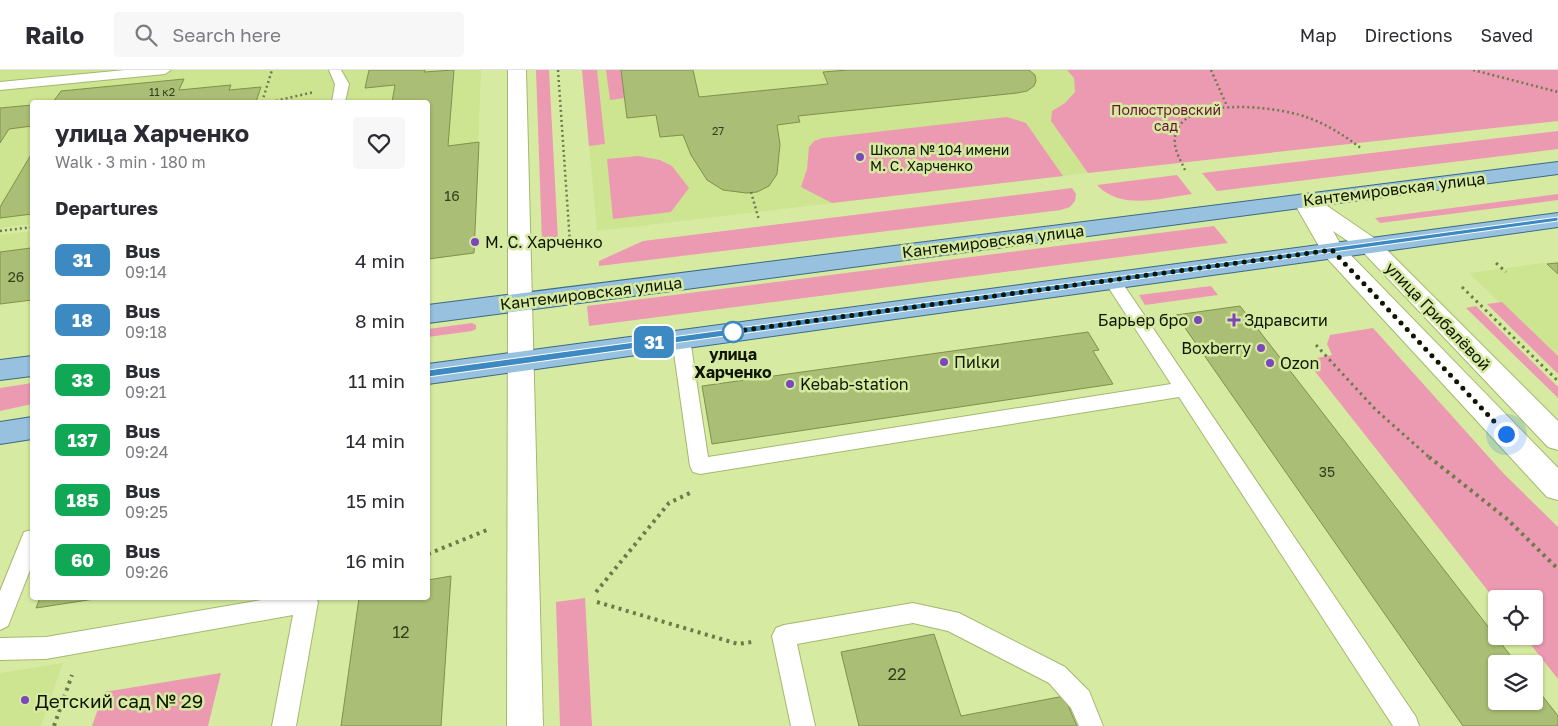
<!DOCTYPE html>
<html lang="en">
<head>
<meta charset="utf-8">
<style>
	body { margin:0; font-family:"Golos Text",sans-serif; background:#f7f7f7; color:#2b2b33; height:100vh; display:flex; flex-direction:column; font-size:19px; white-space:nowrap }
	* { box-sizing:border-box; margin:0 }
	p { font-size:16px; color:#7c7c81 }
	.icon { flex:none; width:28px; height:28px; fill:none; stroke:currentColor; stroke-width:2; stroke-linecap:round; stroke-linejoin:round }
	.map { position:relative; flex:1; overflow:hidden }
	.details { position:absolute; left:30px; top:30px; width:400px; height:500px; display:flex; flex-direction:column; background:#fff; border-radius:5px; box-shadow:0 1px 4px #0004 }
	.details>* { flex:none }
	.badge { padding:0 10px; border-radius:8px; font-size:18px; line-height:32px }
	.tools { position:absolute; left:1488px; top:520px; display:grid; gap:10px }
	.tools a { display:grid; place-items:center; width:55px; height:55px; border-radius:5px; background:#fff; box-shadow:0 1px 4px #0004; font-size:25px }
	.you { position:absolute; width:25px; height:25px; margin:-12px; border:4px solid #fff; border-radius:50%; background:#1a73e8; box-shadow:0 0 0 8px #1a73e833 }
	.map>.badge { position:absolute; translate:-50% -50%; box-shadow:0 0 0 2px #fff }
	h2 { padding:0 25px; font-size:19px; line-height:45px }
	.round { display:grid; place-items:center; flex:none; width:52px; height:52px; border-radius:5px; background:#f7f7f7 }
	.summary { display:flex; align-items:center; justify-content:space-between; height:85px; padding:0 25px }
	h1 { font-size:24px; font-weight:700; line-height:38px }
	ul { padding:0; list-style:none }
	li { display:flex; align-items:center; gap:15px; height:60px; padding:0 25px }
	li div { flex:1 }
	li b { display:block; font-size:19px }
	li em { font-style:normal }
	li .badge { min-width:55px; font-weight:700; text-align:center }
	header { display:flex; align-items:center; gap:30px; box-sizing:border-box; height:70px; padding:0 25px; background:#fff; border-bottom:1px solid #e1e1e2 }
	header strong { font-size:24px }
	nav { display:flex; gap:28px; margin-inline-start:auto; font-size:18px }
	.search { width:350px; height:45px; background:#f7f7f7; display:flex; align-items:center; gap:12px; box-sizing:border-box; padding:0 18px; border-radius:5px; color:#7c7c81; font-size:19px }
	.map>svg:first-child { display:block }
	.built { fill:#cde491 }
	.green { fill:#ec9ab2 }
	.building { fill:#aabe75; stroke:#7f914a }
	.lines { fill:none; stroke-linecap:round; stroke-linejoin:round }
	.service-casing { stroke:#a4b86f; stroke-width:2 }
	.minor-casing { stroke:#a4b86f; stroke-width:2 }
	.tertiary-casing { stroke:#a4b86f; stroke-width:2 }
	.primary-casing { stroke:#3b6a83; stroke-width:2 }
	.path-far2 { stroke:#6d7a4c; stroke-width:2.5; stroke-dasharray:2 3; stroke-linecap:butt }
	.path-far1 { stroke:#6d7a4c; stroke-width:3; stroke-dasharray:2.5 4; stroke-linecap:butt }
	.path { stroke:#6d7a4c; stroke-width:4; stroke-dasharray:3 4.5; stroke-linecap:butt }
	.service { fill:#fff; fill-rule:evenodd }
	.minor { fill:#fff; fill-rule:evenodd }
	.tertiary { fill:#fff; fill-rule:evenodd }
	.primary { fill:#97c1df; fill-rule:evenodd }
	.line { fill:#3d8ac2; stroke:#fff }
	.walk { stroke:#0f1500; stroke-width:5; stroke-dasharray:0 9 }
	.poi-dot { fill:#7c46bd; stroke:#d6eba1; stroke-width:2 }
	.stop-dot { fill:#fff; stroke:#3d8ac2; stroke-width:2.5 }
	.labels { text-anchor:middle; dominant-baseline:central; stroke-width:5; stroke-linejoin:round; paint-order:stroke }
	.far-number-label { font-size:11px; fill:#363f1d }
	.far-park-label { font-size:14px; fill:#6c0f37; stroke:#d6eba1 }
	.far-poi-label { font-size:14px; fill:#0f1500; stroke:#d6eba1; text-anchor:start }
	.number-label { font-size:14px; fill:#363f1d }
	.street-label { font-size:16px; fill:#0f1500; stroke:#d6eba1 }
	.poi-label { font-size:16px; fill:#0f1500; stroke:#d6eba1; text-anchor:start }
	.stop-label { font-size:16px; font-weight:bold; fill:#0f1500; stroke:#d6eba1 }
	.near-number-label { font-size:16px; fill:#363f1d }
	.near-poi-label { font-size:19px; fill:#0f1500; stroke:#d6eba1; text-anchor:start }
</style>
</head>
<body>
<header>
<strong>Railo</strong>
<div class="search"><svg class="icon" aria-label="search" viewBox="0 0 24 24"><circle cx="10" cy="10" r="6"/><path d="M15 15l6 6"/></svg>Search here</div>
<nav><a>Map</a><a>Directions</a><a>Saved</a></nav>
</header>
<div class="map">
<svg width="1558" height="656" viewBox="0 0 1558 656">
	<rect width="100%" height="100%" fill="#d6eba1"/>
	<g class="built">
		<polygon points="0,0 481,0 474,183 428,189 428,32 32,32 32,154 0,158"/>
		<polygon points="582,0 1146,0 1138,97 597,161"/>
		<polygon points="32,161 32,230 0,234 0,165"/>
		<polygon points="1558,191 1558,289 1469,203"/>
		<polygon points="63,593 41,656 0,656 0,603"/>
	</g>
	<g class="green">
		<polygon points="536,0 549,0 558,169 542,171"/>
		<polygon points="582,0 597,0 605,74 589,76"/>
		<polygon points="606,0 621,0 625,28 610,30"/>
		<polygon points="1067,0 1558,0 1558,51 1088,103 1051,51 1052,41 1065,33 1075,22 1074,8"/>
		<polygon points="1007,47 1026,53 1063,106 832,133 801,117 807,99 809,77 814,71 823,68"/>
		<polygon points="1558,61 1558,79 1217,121 1202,103"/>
		<polygon points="638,86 660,90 672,96 689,118 671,142 613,149 607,89"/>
		<path d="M1177 105 1192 124C1161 128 1121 141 1097 115Z"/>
		<polygon points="1072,118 1076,124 1075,131 1070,137 1061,140 599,196 599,191 643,171"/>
		<polygon points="1558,124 1558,130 1380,153 1375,148"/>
		<polygon points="1214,156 1228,173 589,256 587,236"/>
		<polygon points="1211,216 1218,225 1145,235 1139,225"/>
		<polygon points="1502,232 1558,286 1558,304 1487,234"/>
		<polygon points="1476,236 1558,317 1558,328 1466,238"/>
		<polygon points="472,253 476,255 476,259 472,261 428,267 428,259"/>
		<polygon points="1373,258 1504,404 1558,457 1558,609 1524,566 1534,566 1534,529 1496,529 1496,531 1306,290 1332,285 1327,274 1330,265"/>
		<polygon points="32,313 32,334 0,341 0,318"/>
		<polygon points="585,528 592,656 560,656 556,532"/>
		<polygon points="221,603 208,656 92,656 104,622"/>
	</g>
	<g class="building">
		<polygon points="369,0 425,0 424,2 454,0 448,76 479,72 474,183 428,189 428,32 392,32 395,15 365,18"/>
		<polygon points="621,0 693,0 699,27 828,14 823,2 848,0 1029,0 1035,5 1036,11 1034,16 1027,21 1017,23 798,46 800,52 777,55 780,74 777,104 769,116 757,122 746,123 723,120 707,110 691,85 683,65 660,67 656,45 627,48"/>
		<polygon points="184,9 179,20 231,15 229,20 261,17 256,32 53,32 61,21"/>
		<polygon points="32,35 32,56 9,59 0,73 0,38"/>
		<polygon points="32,83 32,144 0,148 0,137"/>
		<polygon points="31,178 32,230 0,234 0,182"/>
		<polygon points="1558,193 1558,204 1547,194"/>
		<polygon points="1240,236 1517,594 1496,594 1496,631 1534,631 1534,615 1558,646 1558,656 1463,656 1176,245"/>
		<polygon points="1088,262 1099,280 1093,281 1113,314 712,374 702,316"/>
		<polygon points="451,506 441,656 341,656 359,528 428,528 428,510"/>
		<polygon points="40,528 101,528 36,538"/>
		<polygon points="934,564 961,646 1064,626 1077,656 859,656 841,582"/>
	</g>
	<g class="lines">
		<g class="service-casing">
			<g id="service">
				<polygon points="125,0 171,0 165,4 0,20 0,12"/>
				<polygon points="329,0 341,0 349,14 345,32 332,32 335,14"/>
				<polygon points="1111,203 1117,205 1416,647 1419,656 1393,656 1179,327 700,404 693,402 690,396 672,269 675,264 681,263 687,264 690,269 708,387 1171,314 1103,209 1105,205"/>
				<polygon points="32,460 32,495 8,556 0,560 0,521 24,462"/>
				<polygon points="273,528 316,528 318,532 296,656 272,656 293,545 46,589 0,590 0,568 46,567"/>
				<polygon points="913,533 959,543 1065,597 1089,621 1103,656 1079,656 1071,638 1049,613 948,561 913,553 797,574 815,656 791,656 772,566 776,558 784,555"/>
			</g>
		</g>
		<g class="minor-casing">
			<polygon id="minor" points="508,0 526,0 532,232 529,238 520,241 511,238 508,232"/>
		</g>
		<g class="tertiary-casing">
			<g id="tertiary">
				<polygon points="1304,124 1317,129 1377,170 1558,351 1558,380 1548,377 1361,180 1333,161 1341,175 1558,398 1558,430 1547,427 1324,185 1293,131 1296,126"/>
				<polygon points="520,223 529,226 532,232 543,656 507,656 508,232 511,226"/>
			</g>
		</g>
		<g class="primary-casing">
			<g id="primary">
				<polygon points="1558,92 1558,104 428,253 428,235"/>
				<polygon points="1558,143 1558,157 428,314 428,294"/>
				<polygon points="32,286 32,306 0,310 0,290"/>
				<polygon points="32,347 32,369 0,374 0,352"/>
			</g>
		</g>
		<g class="path-far2">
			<polyline points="558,0 570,173"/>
			<polyline points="1211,0 1227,36"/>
			<polyline points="1473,0 1558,22"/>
			<polyline points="262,32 272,0"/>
			<polyline points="271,32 314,22"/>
			<path d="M1185 100C1182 93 1176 83 1175 75 1169 23 1277 36 1306 47 1327 54 1345 66 1362 79"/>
			<polyline points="751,122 759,150"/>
			<polyline points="0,161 32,157"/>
		</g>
		<g class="path-far1">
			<polyline points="570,172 570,175"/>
			<polyline points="1496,193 1506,202"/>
			<polyline points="1462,217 1558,311"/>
			<polyline points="1316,275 1375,339 1430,388"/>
		</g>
		<g class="path">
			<polyline points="1429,387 1507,449 1558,499"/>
			<polyline points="428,484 487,460"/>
			<polyline points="596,522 669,433 692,422"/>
			<polyline points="597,532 738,574 752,572"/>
			<polyline points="54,656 72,605"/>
		</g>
		<use href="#service" class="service"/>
		<use href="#minor" class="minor"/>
		<use href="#tertiary" class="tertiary"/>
		<use href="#primary" class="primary"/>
	</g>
	<polygon class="line" points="1558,147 1558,151 428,307 423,304 428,300"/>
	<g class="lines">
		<polyline class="walk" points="733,262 730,262 1332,180 1506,364"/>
	</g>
	<g class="poi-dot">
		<circle cx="860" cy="87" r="5"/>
		<circle cx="475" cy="172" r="5"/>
		<circle cx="1198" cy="250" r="5"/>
		<path d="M1231.5 242.5h5v5h5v5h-5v5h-5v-5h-5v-5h5z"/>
		<circle cx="1261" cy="278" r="5"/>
		<circle cx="944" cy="292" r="5"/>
		<circle cx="1270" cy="293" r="5"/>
		<circle cx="790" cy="314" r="5"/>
		<circle cx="25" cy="630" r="5"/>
	</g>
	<circle class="stop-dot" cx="733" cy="262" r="10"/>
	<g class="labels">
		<g class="far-number-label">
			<text x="162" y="21">11 к2</text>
			<text x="718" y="60">27</text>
		</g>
		<g class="far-park-label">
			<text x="1166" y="39">Полюстровский<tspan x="1166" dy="16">сад</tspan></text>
		</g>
		<g class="far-poi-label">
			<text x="870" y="79">Школа № 104 имени<tspan x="870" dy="16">М. С. Харченко</tspan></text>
		</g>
		<g class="number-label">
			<text x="452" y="125">16</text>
			<text x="16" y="206">26</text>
			<text x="1327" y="401">35</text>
		</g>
		<g class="street-label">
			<text transform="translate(1394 119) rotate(-7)">Кантемировская улица</text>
			<text transform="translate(993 171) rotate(-7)">Кантемировская улица</text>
			<text transform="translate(591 223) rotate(-7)">Кантемировская улица</text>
			<text transform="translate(1438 246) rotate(46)">улица Грибалёвой</text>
		</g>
		<g class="poi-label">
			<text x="485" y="172">М. С. Харченко</text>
			<text x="1188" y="250" text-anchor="end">Барьер бро</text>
			<text x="1244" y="250">Здравсити</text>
			<text x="1251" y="278" text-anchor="end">Boxberry</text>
			<text x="954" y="292">Пиlки</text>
			<text x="1280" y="293">Ozon</text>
			<text x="800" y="314">Kebab-station</text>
		</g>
		<g class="stop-label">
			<text x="733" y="284">улица<tspan x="733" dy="18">Харченко</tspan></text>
		</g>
		<g class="near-number-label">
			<text x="401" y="562">12</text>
			<text x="897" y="604">22</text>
		</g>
		<g class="near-poi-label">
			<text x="35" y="630">Детский сад № 29</text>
		</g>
	</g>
</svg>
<div class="tools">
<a><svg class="icon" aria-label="locate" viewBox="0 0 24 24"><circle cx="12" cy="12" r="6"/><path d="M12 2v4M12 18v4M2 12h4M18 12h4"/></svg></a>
<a><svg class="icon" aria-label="layers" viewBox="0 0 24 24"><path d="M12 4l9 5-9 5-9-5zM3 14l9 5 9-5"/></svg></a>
</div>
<div class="you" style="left:1506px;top:364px"></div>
<b class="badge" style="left:654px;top:272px;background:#3d8ac2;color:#fff">31</b>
<section class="details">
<div class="summary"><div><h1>улица Харченко</h1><p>Walk · 3 min · 180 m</p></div><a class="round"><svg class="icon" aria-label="heart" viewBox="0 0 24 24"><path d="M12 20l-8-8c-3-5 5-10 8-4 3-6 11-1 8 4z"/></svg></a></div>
<h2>Departures</h2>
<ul>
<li><span class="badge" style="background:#3d8ac2;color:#fff">31</span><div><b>Bus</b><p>09:14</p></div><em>4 min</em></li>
<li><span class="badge" style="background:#3d8ac2;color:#fff">18</span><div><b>Bus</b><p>09:18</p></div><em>8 min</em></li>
<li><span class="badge" style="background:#10a855;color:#fff">33</span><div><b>Bus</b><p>09:21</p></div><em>11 min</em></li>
<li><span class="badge" style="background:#10a855;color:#fff">137</span><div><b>Bus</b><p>09:24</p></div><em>14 min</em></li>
<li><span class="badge" style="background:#10a855;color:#fff">185</span><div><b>Bus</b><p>09:25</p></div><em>15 min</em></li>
<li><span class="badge" style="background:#10a855;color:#fff">60</span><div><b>Bus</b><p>09:26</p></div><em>16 min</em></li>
</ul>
</section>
</div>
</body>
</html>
